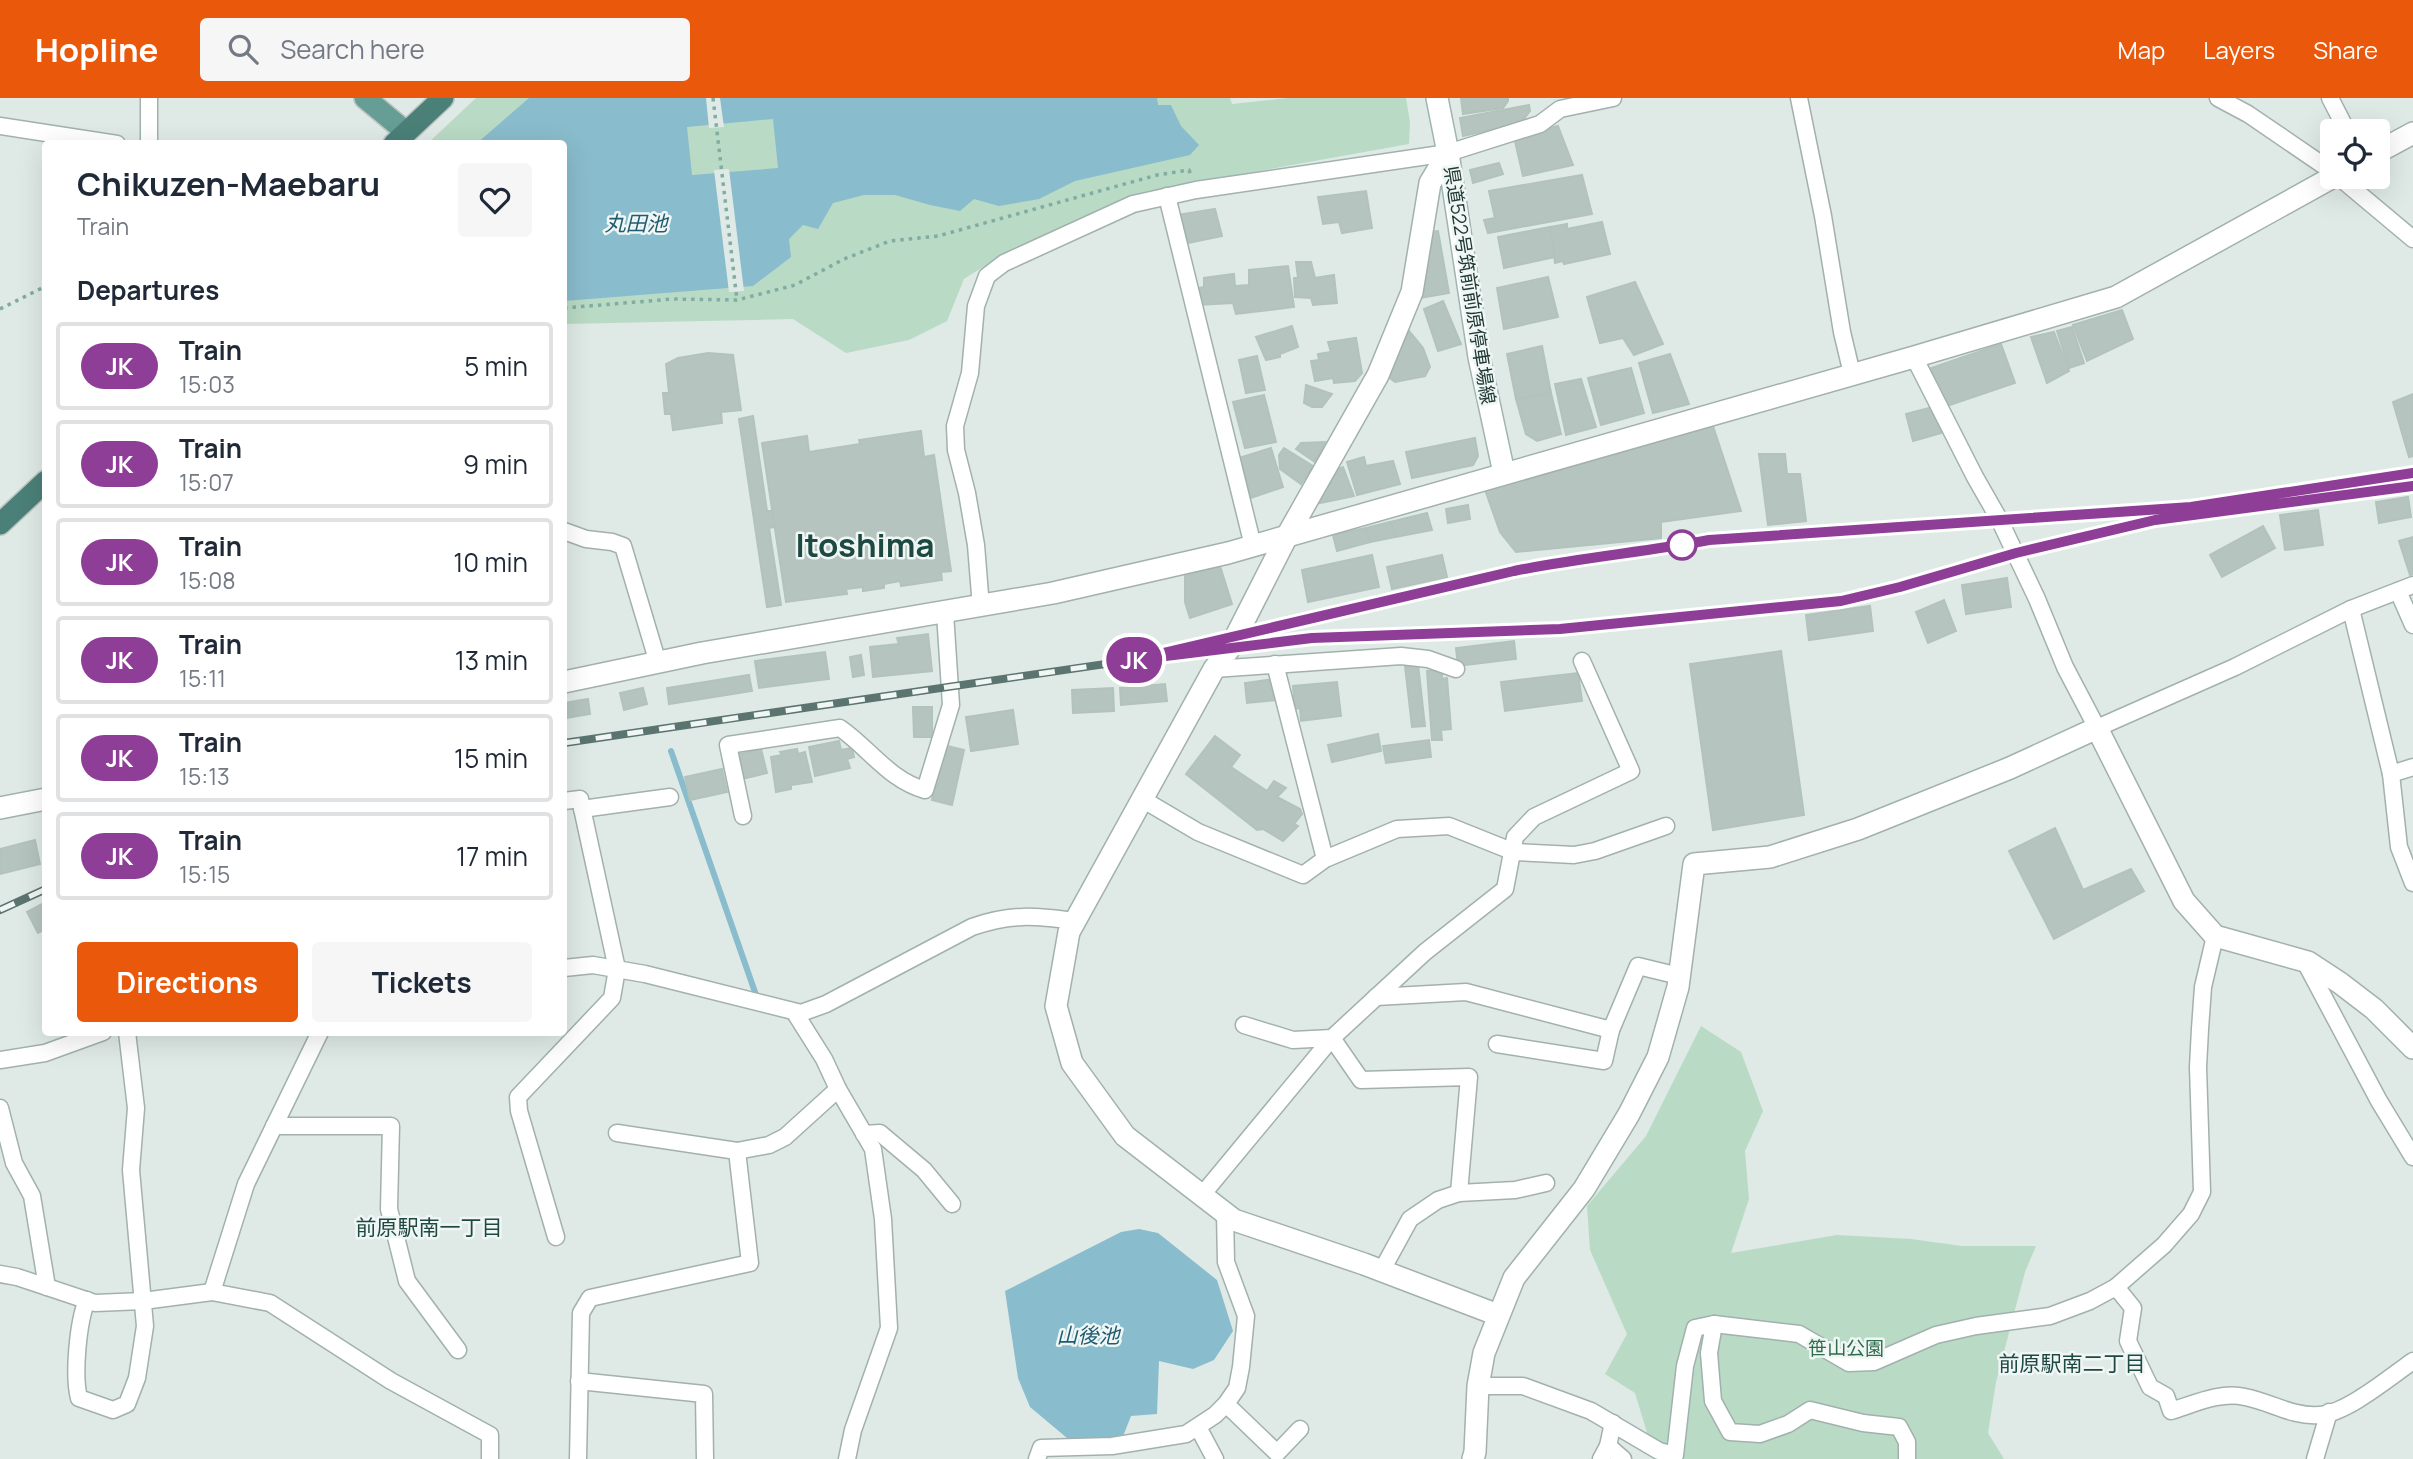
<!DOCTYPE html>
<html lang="en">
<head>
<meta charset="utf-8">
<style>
	body { margin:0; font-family:Manrope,"Noto Sans JP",sans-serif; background:#f6f6f7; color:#1f2937; height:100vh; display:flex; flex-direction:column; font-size:26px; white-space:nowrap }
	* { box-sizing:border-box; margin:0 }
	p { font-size:23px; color:#747a83 }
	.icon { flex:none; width:38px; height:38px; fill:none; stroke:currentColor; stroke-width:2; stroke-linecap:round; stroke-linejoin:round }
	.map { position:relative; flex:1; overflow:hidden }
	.side { position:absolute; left:42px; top:42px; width:525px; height:896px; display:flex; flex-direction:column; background:#fff; border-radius:7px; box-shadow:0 7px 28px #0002 }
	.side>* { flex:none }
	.badge { padding:0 14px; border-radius:23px; font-size:24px; line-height:46px }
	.tools { position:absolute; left:2320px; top:21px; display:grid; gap:14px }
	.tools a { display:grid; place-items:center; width:70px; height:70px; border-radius:7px; background:#fff; box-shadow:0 7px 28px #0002; font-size:35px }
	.map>.badge { position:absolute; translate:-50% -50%; box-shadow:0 0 0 4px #fff }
	h2 { padding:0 35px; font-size:26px; line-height:63px }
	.round { display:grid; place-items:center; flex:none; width:74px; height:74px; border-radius:7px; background:#f6f6f7 }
	.headline { display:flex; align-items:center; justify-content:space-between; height:119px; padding:0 35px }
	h1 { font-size:33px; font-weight:700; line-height:52px }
	.action { display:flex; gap:14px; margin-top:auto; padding:14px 35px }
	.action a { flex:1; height:80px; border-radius:7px; background:#ea580c; color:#fff; font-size:28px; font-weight:700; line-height:80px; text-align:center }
	.action a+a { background:#f6f6f7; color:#1f2937 }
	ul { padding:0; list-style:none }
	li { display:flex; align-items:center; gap:21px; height:88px; margin:0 14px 10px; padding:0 21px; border:4px solid #e0e1e3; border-radius:7px }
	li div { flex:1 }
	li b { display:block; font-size:26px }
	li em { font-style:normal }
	li .badge { min-width:77px; font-weight:700; text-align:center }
	header { display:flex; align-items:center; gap:42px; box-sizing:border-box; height:98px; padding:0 35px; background:#ea580c; color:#fff }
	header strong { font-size:33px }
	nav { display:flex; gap:38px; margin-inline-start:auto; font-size:24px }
	.search { width:490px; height:63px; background:#f6f6f7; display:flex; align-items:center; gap:18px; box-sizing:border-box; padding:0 24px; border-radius:7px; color:#747a83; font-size:26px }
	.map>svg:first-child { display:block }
	.green { fill:#b9dac5 }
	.water { fill:#89bccc; fill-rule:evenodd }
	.pier { fill:#dfeae6 }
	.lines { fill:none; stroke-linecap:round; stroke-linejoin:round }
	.stream { stroke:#89bccc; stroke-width:6 }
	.building { fill:#b5c4bf; stroke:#b2c3bd; stroke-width:2 }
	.minor-casing { stroke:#a2b1ad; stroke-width:19 }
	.tertiary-casing { stroke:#a2b1ad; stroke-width:24 }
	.secondary-casing { stroke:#9fb5af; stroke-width:24 }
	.primary-casing { stroke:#bcc4c2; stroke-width:24 }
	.trunk-casing { stroke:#bcc4c2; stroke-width:24 }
	.path { stroke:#81aca2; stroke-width:3.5; stroke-dasharray:3.5 5; stroke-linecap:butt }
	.minor { stroke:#fff; stroke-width:16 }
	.tertiary { stroke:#fff; stroke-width:21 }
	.secondary { stroke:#fff; stroke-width:21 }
	.primary { stroke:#669d94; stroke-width:21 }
	.trunk { stroke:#4a8078; stroke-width:21 }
	.rail-casing { stroke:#5b7470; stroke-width:8 }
	.rail { stroke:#eff6f4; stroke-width:5; stroke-dasharray:16; stroke-linecap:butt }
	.line-casing { stroke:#fff; stroke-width:16 }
	.line { stroke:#8f3e97; stroke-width:10 }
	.stop-dot { fill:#fff; stroke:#8f3e97; stroke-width:3.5 }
	.labels { text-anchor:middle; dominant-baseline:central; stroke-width:5; stroke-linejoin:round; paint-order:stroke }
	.street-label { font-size:19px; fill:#213935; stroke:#eff6f4 }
	.park-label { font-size:19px; fill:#2e6d4c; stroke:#eff6f4 }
	.water-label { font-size:21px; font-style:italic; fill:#1f5b71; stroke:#eff6f4 }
	.neighbourhood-label { font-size:21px; fill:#1e4943; stroke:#eff6f4 }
	.town-label { font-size:33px; font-weight:bold; fill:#1e4943; stroke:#eff6f4 }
</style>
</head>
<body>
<header>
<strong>Hopline</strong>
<div class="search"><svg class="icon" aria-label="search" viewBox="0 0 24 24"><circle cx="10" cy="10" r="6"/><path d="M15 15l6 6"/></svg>Search here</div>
<nav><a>Map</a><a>Layers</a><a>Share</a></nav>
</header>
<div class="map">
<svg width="2413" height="1361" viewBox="0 0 2413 1361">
	<rect width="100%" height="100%" fill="#dfeae6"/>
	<g class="green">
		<polygon points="476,0 1230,0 1232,6 1288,0 1406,0 1410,24 1409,46 1148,93 994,162 964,181 947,223 909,242 846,255 793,221 564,226 564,46 427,46"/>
		<polygon points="1701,928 1741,954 1763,1013 1745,1053 1749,1101 1731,1155 1837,1137 1911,1141 1962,1148 2036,1148 2025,1174 1996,1284 1988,1335 2004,1361 1655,1361 1635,1295 1605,1276 1627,1236 1590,1152 1587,1108 1646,1038"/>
	</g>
	<g class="water">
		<path d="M529 0H1157L1158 7H1171L1181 28 1199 47 1190 57 1075 83 1039 101 999 108 974 101 960 113 930 107 895 97H864L833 105 818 131 803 127 789 141 791 159 753 188 564 203V46H476ZM773 21 778 70 692 77 687 29Z"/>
		<polygon points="1139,1131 1158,1135 1217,1182 1233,1233 1214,1262 1193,1271 1159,1263 1157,1316 1131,1318 1122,1341 1067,1340 1030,1309 1018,1280 1005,1193 1121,1134"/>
	</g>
	<g class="pier">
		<polygon points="706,0 720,0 724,29 709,30"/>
		<polygon points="729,71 744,193 729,194 714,72"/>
	</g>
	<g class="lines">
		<polyline class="stream" points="671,653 756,897"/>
	</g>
	<g class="building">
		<polygon points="1461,0 1508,0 1508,3 1503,10 1463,16"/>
		<polygon points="1529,7 1530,13 1524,21 1515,26 1463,38 1460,20"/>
		<polygon points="1558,28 1573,67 1523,78 1514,39"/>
		<polygon points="1499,65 1503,76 1473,85 1470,72"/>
		<polygon points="1582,77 1592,116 1488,135 1484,122 1495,120 1489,93"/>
		<polygon points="1366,93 1372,130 1342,135 1339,124 1323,126 1318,99"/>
		<polygon points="1215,111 1222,138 1183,146 1177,117"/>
		<polygon points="1602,124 1610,156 1564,166 1563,163 1555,165 1550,129 1567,126 1567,131"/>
		<polygon points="1550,129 1555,159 1504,170 1498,139"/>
		<polygon points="1438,133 1449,195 1420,200 1429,134"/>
		<polygon points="1296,164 1311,164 1315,180 1334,177 1337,205 1313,207 1311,200 1295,199 1294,180 1298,180"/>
		<polygon points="1288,168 1294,209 1236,216 1233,205 1198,207 1194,191 1204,189 1204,180 1234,176 1235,188 1249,187 1249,172"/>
		<polygon points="1548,179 1558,219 1504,231 1497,190"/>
		<polygon points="1635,184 1663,246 1634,257 1623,240 1600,245 1587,199"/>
		<polygon points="1443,203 1461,246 1438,253 1424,211"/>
		<polygon points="2122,212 2133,241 2087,263 2073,227"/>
		<polygon points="1292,228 1298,249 1280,256 1280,259 1266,262 1256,239"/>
		<polygon points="2072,229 2084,265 2069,270 2057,233"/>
		<polygon points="1409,233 1423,250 1430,269 1425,278 1395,284 1386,277"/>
		<polygon points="2054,234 2069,273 2047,285 2031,239"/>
		<polygon points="1356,240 1362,275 1355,283 1334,285 1333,280 1315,283 1311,263 1319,262 1318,256 1331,254 1328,244"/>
		<polygon points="2001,246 2015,285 1944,309 1931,270"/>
		<polygon points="1542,248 1551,295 1516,301 1507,256"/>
		<polygon points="708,255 733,257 741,312 721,314 722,325 673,332 671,316 665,316 663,295 669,295 666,266 678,260"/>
		<polygon points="1670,256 1689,306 1653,315 1639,265"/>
		<polygon points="1257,258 1265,292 1246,295 1239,262"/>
		<polygon points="1631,270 1644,315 1601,327 1588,280"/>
		<polygon points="1581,281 1596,329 1566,337 1555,286"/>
		<polygon points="1306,287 1332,296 1322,309 1312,309 1304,305"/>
		<polygon points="1551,295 1561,336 1537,343 1526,336 1516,301"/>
		<polygon points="2413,296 2413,358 2409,359 2393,304"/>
		<polygon points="1264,297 1276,344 1245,350 1233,304"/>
		<polygon points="1933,309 1941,335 1913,343 1906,316"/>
		<polygon points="753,318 767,413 772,413 774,429 769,430 781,507 767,509 739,321"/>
		<polygon points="1712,325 1741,413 1661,424 1661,440 1516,454 1500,434 1484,389"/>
		<polygon points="921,333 924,359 934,357 951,473 941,474 942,482 901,488 900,483 884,486 884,490 863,493 863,489 846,491 847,496 786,504 762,345 807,338 809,354 860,346 859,342"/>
		<polygon points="1475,340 1478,358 1473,367 1412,380 1406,354"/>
		<polygon points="1325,344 1315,364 1296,351 1301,345"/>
		<polygon points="1271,350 1283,389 1248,401 1236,361"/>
		<polygon points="1284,350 1313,368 1301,386 1280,371 1279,357"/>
		<polygon points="1759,356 1785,356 1787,376 1800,376 1806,423 1768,427"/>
		<polygon points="1364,359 1366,368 1393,363 1400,386 1357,397 1347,364"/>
		<polygon points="1343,369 1354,398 1320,405 1318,399 1333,373"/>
		<polygon points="2408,399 2411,419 2379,425 2376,404"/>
		<polygon points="1468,407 1470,421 1448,425 1446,411"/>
		<polygon points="2318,412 2323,447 2285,452 2280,417"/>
		<polygon points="1427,415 1432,432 1395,439 1390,424"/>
		<polygon points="1390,424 1395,439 1370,444 1366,430"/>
		<polygon points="2263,428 2275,450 2222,479 2210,457"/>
		<polygon points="1366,430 1370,444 1337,453 1333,437"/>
		<polygon points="2413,439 2413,476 2410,477 2399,443"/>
		<polygon points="1372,457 1379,489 1308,504 1302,472"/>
		<polygon points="1442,457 1447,479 1392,491 1387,469"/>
		<polygon points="1220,468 1232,506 1190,520 1185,504 1185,478"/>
		<polygon points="2007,480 2011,509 1966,516 1962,487"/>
		<polygon points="1944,502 1956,533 1928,545 1916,514"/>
		<polygon points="1870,508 1873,533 1809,542 1806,517"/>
		<polygon points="928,536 932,573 873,579 870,549 899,546 897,540"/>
		<polygon points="1514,543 1516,561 1458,568 1456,550"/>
		<polygon points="1781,553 1804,717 1713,732 1690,566"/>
		<polygon points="825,554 829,581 759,590 755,563"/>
		<polygon points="861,557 864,577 853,579 850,559"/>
		<polygon points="1418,566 1425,628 1412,629 1405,568"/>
		<polygon points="1442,572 1442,581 1447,580 1451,631 1441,632 1442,642 1432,642 1427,573"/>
		<polygon points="1578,575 1582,603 1505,613 1501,584"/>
		<polygon points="749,577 752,593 669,606 667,590"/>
		<polygon points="1274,581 1276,602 1247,605 1245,585"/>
		<polygon points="1337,584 1341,618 1301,623 1300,610 1295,611 1293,588"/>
		<polygon points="1165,586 1167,603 1121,607 1120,590"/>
		<polygon points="643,590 647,606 624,612 620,595"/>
		<polygon points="1113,590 1114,613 1073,615 1072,592"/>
		<polygon points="588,601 590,616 566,620 564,605"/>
		<polygon points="913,609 932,609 932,639 914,639"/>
		<polygon points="1013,612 1018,646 971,653 966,619"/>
		<polygon points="1378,636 1381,653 1332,664 1328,647"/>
		<polygon points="1215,638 1240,657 1231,669 1267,693 1274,683 1286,690 1277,699 1300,711 1302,716 1294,726 1298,728 1283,743 1263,731 1257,732 1186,676"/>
		<polygon points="1429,642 1431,659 1386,665 1383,648"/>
		<polygon points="839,643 841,652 852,650 854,659 847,661 850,670 815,678 809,649"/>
		<polygon points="943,647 964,652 952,707 932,702"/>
		<polygon points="761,651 767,675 742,681 737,657"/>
		<polygon points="797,651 798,656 805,654 812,684 791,687 791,691 776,694 771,659 782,657 780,654"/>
		<polygon points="722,671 727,694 690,702 685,679"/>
		<polygon points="2055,730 2083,792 2131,771 2144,793 2054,841 2009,753"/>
		<polygon points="35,742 40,766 0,776 0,751"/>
		<polygon points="46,804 46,831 38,835 27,814"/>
	</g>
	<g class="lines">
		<g class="minor-casing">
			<g id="minor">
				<polyline points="149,0 149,46"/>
				<polyline points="1799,0 1823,118 1842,234 1852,276"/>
				<polyline points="2218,0 2248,16 2333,74"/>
				<polyline points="2330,0 2347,33"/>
				<polyline points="0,28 117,46"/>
				<polyline points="2339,79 2413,141"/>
				<polyline points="1167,98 1253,448"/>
				<polyline points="1914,259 1975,379 1999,421 2037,501 2065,569 2097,630 2235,569 2351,511 2413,487"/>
				<polyline points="564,433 586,441 612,444 623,448 658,565"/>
				<polyline points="2398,493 2413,527"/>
				<polyline points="981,509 976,447 967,395 956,352 955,328 970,275 976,208 987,178 1004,165 1133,106 1196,92 1448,55 1540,26 1560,11 1613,0"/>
				<polyline points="2351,511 2391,676 2413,669"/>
				<polyline points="1275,566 1325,761"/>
				<polyline points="1214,571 1401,558 1428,561 1456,571"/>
				<polyline points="2391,676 2399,749 2413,785"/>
				<polyline points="1142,701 1198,734 1303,777 1325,761 1397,731 1449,728 1514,754 1574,757 1595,753 1666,728"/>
				<polyline points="582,711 670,699"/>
				<path d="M743 718 728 647 840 630C869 650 889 682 925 692L951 607 945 515"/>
				<polyline points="2304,862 2379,1003 2413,1059"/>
				<path d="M564 870 593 867 645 876 801 915 826 906 972 829C1012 815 1035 818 1075 823"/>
				<polyline points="1376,899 1466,894 1611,932 1638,868 1679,878"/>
				<polyline points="795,915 824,961 838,991 873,1051 883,1121 889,1230 853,1332 847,1361"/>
				<polyline points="1244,927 1293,942 1332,940 1361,982 1469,979 1459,1095"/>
				<polyline points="1497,946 1604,963 1611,932"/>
				<polyline points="0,962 45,955 103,934"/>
				<polyline points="0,1010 14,1065 32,1098 47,1189"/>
				<polyline points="274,1028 391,1028 389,1111 407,1183 458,1252"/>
				<polyline points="617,1035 737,1053"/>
				<polyline points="864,1036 880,1035 924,1072 952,1106"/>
				<polyline points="1202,1097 1332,940 1425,854 1505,791 1515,739 1534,719 1631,673 1582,563"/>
				<polyline points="556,1139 519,1013 518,999 612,900 617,871 580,701 564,703"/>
				<polyline points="1382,1172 1410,1121 1438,1102 1459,1095 1515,1092 1546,1085"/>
				<polyline points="0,1176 17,1179 95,1205 143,1203 212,1194 270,1205 391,1283 490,1337 490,1361"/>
				<path d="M2116 1189 2133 1210 2128 1243 2150 1289 2166 1298 2171 1313C2194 1306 2221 1293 2245 1299 2271 1304 2292 1319 2319 1317 2346 1316 2390 1279 2413 1263"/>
				<polyline points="212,1194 246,1086 320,934"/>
				<path d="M87 1202C78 1224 73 1277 79 1300L113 1312 127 1306 137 1280 145 1228 131 1072 136 1010 127 934"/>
				<polyline points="1714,1226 1709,1255 1713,1303 1730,1334 1760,1336 1788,1326 1810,1312 1863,1325 1899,1329 1907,1344 1907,1361"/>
				<polyline points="579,1283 704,1296 705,1361"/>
				<polyline points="1478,1288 1523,1288 1591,1313 1659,1353 1675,1357 1685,1268 1695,1230 1714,1226 1799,1236 1849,1265 1874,1264 1936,1237 1976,1228 2050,1218 2090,1203 2116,1189 2164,1147 2191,1116 2202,1094 2198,969 2200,931 2203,889 2215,838"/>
				<polyline points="1226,1306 1277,1355 1300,1331"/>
				<polyline points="1198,1329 1215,1361"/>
				<polyline points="1608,1348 1623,1361"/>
				<polyline points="578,1361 581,1215 590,1200 750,1165 737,1053 769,1047 785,1039 838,991"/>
				<polyline points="1037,1361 1041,1350 1112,1348 1186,1336 1215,1317 1226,1306 1237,1290 1241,1269 1246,1218 1226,1164 1225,1115"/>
				<polyline points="1601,1361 1608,1348 1613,1325"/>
				<polyline points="2315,1361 2329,1314"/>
			</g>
		</g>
		<g class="tertiary-casing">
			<g id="tertiary">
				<polyline points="2378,54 2413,35"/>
				<polyline points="1448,55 1430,85 1412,194 1378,277 1287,438 1230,550 1214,571 1069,834 1056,908 1072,965 1125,1038 1234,1122 1364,1166 1498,1217"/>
				<polyline points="564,584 702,555 1053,495 1228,455 1914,259 2116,199 2333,79"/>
				<polyline points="0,710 46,701"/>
				<polyline points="1473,1361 1475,1354 1478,1288 1484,1255 1514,1180 1584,1091 1629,1016 1658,959 1678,889 1694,766 1770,759 1858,731 2010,670 2097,630 2184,803 2215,838 2308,864 2340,885 2374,911 2413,950"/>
			</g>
		</g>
		<g class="secondary-casing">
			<polyline id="secondary" points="1437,0 1448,55 1479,259 1504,375"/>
		</g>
		<g class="primary-casing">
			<polyline id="primary" points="365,0 406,34"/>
		</g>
		<g class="trunk-casing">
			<g id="trunk">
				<polyline points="394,46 443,0"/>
				<polyline points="0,426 46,383"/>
			</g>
		</g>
		<g class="path">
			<polyline points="713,0 737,202"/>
			<polyline points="564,210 673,201 737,202 795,187 844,161 890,143 938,138 1157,77 1189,72 1191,77"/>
			<polyline points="0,211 46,188"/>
		</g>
		<use href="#minor" class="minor"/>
		<use href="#tertiary" class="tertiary"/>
		<use href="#secondary" class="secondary"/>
		<use href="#primary" class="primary"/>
		<use href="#trunk" class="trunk"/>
		<g class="rail-casing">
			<g id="rail">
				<polyline points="2261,398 2413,375"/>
				<polyline points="1209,544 1555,465 1655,452 1709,442 2178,410"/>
				<polyline points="564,645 1133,562 1312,540 1560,531 1841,503 1900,489 2016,455 2155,422 2413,388"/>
				<polyline points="0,812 46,791"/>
			</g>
		</g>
		<use href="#rail" class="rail"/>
	</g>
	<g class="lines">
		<g class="line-casing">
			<path id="line" d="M2413 375 2191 409 1709 442C1644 454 1578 460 1514 473L1133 562 1312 540 1560 531 1841 503 1900 489 2016 455 2155 422 2413 388"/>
		</g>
		<use href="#line" class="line"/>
	</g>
	<circle class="stop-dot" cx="1682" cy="447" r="14"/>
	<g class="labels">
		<g class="street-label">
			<text transform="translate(1470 187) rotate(81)">県道522号筑前前原停車場線</text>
		</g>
		<g class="park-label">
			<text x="1846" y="1250">笹山公園</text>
		</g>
		<g class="water-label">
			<text x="636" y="125">丸田池</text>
			<text x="1088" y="1237">山後池</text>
		</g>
		<g class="neighbourhood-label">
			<text x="429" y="1129">前原駅南一丁目</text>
			<text x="2072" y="1265">前原駅南二丁目</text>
		</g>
		<g class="town-label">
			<text x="865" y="446">Itoshima</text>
		</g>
	</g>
</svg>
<div class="tools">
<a><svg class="icon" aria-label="locate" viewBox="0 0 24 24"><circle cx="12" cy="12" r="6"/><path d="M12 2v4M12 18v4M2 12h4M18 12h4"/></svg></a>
</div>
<b class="badge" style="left:1134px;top:562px;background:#8f3e97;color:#fff">JK</b>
<section class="side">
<div class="headline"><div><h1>Chikuzen-Maebaru</h1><p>Train</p></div><a class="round"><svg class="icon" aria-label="heart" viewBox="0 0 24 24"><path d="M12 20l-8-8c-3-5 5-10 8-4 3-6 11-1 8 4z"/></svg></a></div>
<h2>Departures</h2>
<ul>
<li><span class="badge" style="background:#8f3e97;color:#fff">JK</span><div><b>Train</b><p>15:03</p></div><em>5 min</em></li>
<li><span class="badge" style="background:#8f3e97;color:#fff">JK</span><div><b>Train</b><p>15:07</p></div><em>9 min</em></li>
<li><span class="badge" style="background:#8f3e97;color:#fff">JK</span><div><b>Train</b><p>15:08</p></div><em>10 min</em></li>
<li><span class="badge" style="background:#8f3e97;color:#fff">JK</span><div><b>Train</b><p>15:11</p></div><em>13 min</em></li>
<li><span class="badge" style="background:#8f3e97;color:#fff">JK</span><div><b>Train</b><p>15:13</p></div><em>15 min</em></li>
<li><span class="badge" style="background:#8f3e97;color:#fff">JK</span><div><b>Train</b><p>15:15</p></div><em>17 min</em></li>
</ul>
<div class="action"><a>Directions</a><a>Tickets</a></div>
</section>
</div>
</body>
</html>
